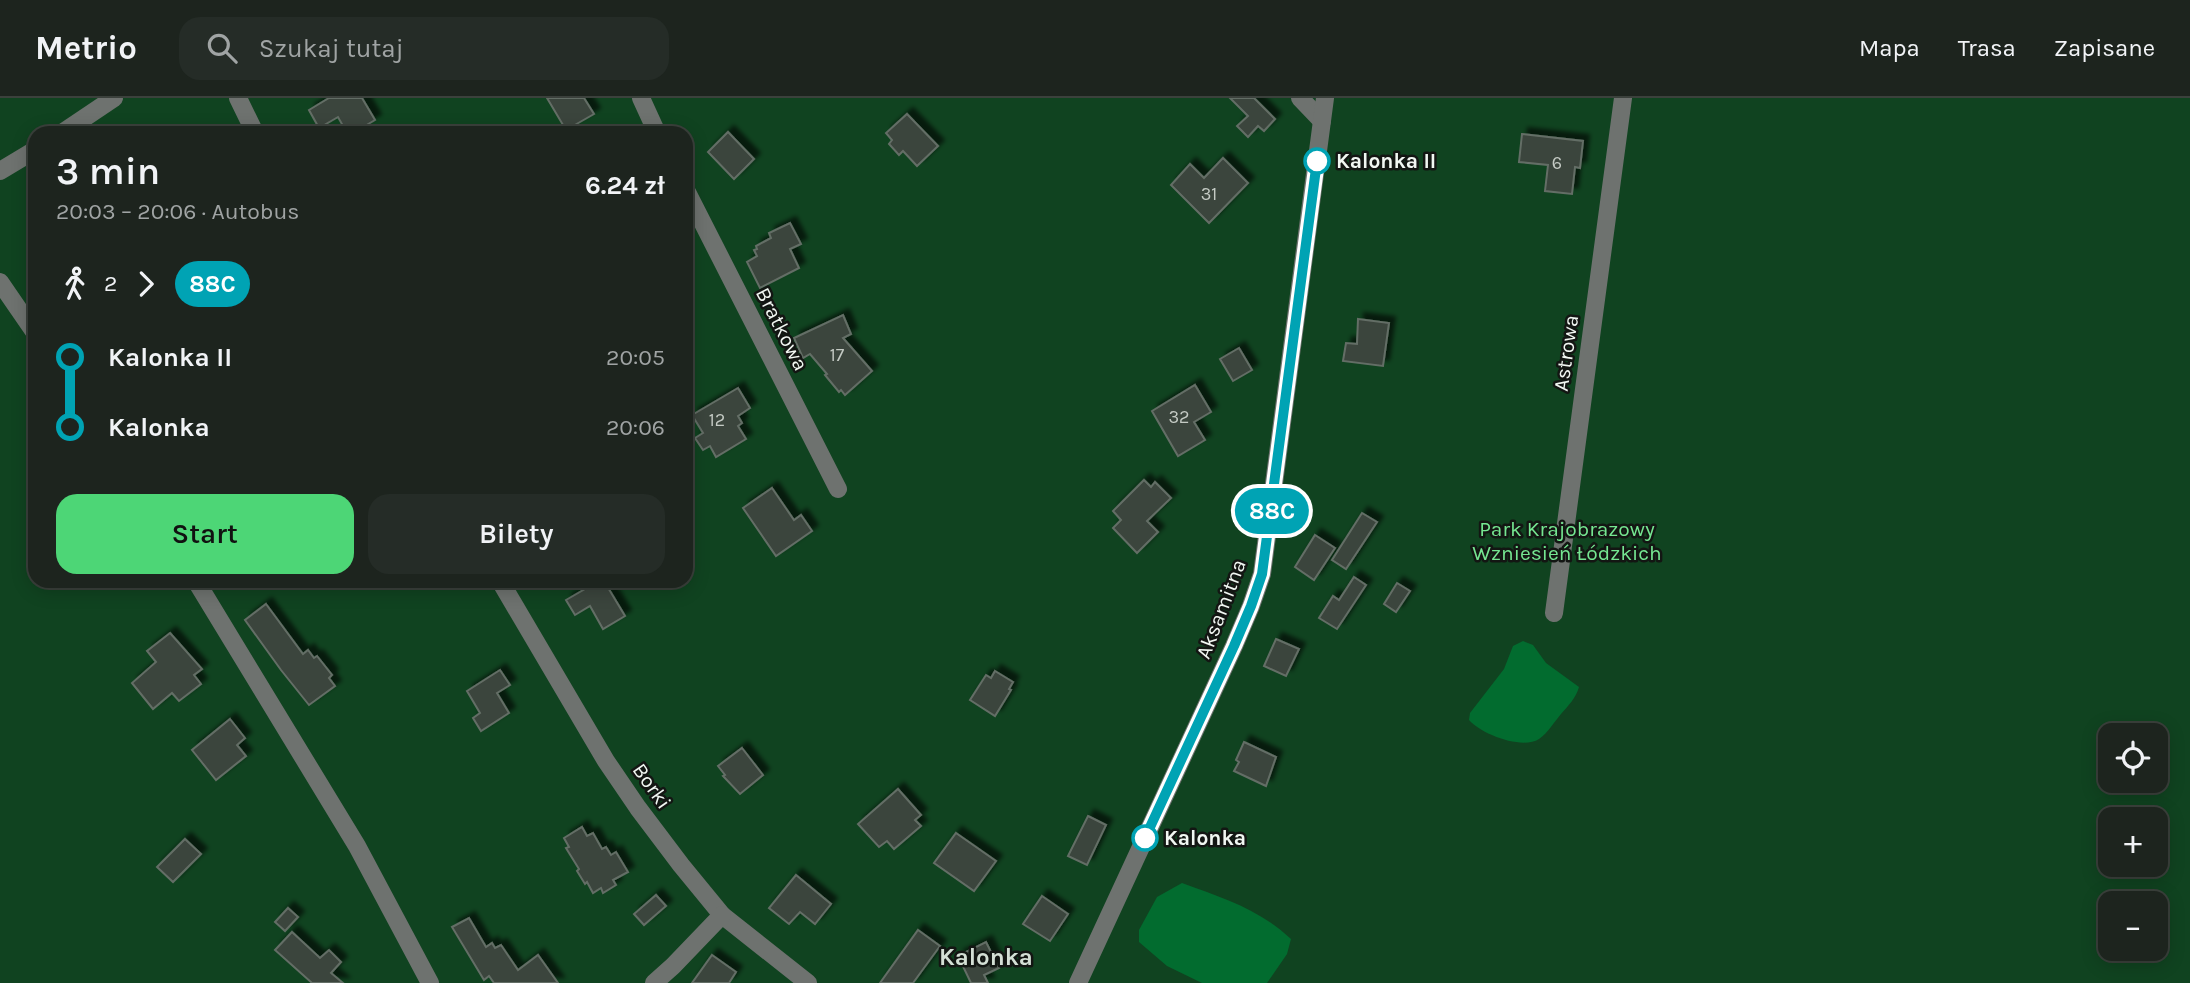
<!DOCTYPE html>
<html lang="pl">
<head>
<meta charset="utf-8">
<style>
	body { margin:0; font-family:Karla,sans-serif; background:#252c27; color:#f1f3f6; height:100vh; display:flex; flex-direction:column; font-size:26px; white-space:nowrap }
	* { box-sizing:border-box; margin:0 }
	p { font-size:23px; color:#a0a4a4 }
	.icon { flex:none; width:38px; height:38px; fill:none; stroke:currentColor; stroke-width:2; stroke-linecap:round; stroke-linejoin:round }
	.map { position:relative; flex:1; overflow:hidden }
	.panel { position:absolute; left:28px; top:28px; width:665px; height:462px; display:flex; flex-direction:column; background:#1d241e; border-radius:21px; box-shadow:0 4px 18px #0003,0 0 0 2px #3b413c }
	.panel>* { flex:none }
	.badge { padding:0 14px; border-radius:23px; font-size:24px; line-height:46px }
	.controls { position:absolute; left:2098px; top:625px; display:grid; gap:14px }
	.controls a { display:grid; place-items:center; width:70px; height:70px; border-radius:14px; background:#1d241e; box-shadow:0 4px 18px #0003,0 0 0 2px #3b413c; font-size:35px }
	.map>.badge { position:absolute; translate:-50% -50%; box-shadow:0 0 0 4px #fff }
	.legs { display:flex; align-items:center; gap:10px; height:77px; padding:0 28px; font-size:23px }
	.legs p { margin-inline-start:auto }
	.headline { display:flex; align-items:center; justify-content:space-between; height:119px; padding:0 28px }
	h1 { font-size:38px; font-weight:600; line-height:52px }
	.primary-button { display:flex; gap:14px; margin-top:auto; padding:14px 28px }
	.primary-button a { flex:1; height:80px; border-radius:21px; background:#4dd676; color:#111; font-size:28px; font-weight:600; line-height:80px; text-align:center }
	.primary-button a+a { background:#252c27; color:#f1f3f6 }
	ul { padding:0 28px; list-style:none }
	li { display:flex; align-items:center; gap:24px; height:70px; font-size:26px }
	li i { display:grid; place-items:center; width:10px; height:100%; margin:0 9px; background:currentColor }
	li i::after { content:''; width:18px; height:18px; margin:-9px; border:5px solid; border-radius:50%; background:#1d241e }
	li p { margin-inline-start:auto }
	li:first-child i { background:linear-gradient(#0000 50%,currentColor 0) }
	li:last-child i { background:linear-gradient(currentColor 50%,#0000 0) }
	header { display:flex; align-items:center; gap:42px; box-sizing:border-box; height:98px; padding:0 35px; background:#1d241e; border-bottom:2px solid #3b413c }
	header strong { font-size:33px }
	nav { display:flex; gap:38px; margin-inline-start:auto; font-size:24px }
	.search { width:490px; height:63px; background:#252c27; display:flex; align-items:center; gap:18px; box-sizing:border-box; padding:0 24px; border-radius:21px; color:#a0a4a4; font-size:26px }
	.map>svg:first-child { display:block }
	.green { fill:#104320; fill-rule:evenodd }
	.water { fill:#026c2f }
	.building { fill:#3b443c; stroke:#646e66; stroke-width:2; filter:url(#shadow) }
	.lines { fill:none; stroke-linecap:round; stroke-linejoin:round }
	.minor { stroke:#6e726f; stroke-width:18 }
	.tertiary { stroke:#6e726f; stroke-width:18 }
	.line-1-casing { stroke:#fff; stroke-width:16 }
	.line-1 { stroke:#00a3b4; stroke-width:10 }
	.stop-1-dot { fill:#fff; stroke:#00a3b4; stroke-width:3.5 }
	.labels { text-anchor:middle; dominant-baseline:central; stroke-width:5; stroke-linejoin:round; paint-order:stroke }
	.number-label { font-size:18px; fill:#c4cac4 }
	.stop-label { font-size:21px; font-weight:bold; fill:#f1f7f2; stroke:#131613; text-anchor:start }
	.street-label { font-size:21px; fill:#f1f7f2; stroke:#131613 }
	.park-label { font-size:21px; fill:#75e691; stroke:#131613 }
	.quarter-label { font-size:24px; font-weight:bold; fill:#d4dfd5; stroke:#131613 }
</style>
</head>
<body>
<header>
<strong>Metrio</strong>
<div class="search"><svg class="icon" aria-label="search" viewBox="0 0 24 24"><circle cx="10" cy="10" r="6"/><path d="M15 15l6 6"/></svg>Szukaj tutaj</div>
<nav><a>Mapa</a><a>Trasa</a><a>Zapisane</a></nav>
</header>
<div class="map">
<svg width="2190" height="885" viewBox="0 0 2190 885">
	<defs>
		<filter id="shadow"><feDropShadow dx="6" dy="-6" stdDeviation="2" flood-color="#0009"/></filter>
	</defs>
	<rect width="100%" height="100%" fill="#273028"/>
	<path class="green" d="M0 0H2190V885H0ZM35 35H686V483H35ZM2110 637H2156V682H2110ZM2110 721H2156V766H2110ZM2110 805H2156V850H2110Z"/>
	<g class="water">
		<path d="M1523 543 1533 547 1546 565 1579 589C1576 600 1568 608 1561 616 1554 624 1548 635 1539 641 1522 652 1481 636 1469 622L1470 615 1504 571 1513 548Z"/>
		<path d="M1182 785C1223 800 1259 811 1291 841L1287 856 1267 885H1202L1167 868 1139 844V832L1157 799Z"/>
	</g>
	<g class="building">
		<polygon points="329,0 362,0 375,22 353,35 347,35 338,19 319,30 309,12"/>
		<polygon points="547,0 584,0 594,16 566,32"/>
		<polygon points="1230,0 1254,0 1275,21 1264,33 1258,28 1248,39 1237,28 1248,18"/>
		<polygon points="907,16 938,48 917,68 903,53 899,57 889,46 892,42 886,35"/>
		<polygon points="728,34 754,61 734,81 708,54"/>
		<polygon points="1522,36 1583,43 1580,70 1575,69 1572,96 1545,93 1548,67 1519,64"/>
		<polygon points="1223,60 1248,85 1209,125 1171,87 1190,66 1204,80"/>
		<polygon points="790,125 801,146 790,151 799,170 760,190 747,164 757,158 754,152 757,151 756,148 771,140 769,135"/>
		<polygon points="843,217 851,236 843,240 872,273 845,297 841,292 839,294 825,277 827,276 810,256 803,260 794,240"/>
		<polygon points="1358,221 1389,225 1383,268 1343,263 1346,245 1357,246"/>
		<polygon points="1239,250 1252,272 1233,283 1220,261"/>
		<polygon points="1195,287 1211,314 1194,324 1205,342 1178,358 1152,313"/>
		<polygon points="738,290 750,310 738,318 742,325 738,328 746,341 716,359 710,348 703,352 695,340 703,335 692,317"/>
		<polygon points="1144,382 1151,389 1155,384 1171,400 1147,423 1158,434 1137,455 1113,430 1121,422 1113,413"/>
		<polygon points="772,390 794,422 801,417 812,433 776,458 743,410"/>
		<polygon points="1362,415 1377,424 1346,471 1332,462"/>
		<polygon points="1315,437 1335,450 1314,482 1295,469"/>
		<polygon points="1354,479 1366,487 1337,531 1319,520 1333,498 1339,502"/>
		<polygon points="599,483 604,483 625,518 603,531 590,508 575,517 566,502"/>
		<polygon points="1397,485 1410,493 1396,514 1384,506"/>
		<polygon points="266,506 303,556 308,552 314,560 317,558 332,577 329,580 335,588 309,607 281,572 245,522"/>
		<polygon points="170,535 202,571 194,577 201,586 179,603 172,595 153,611 132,585 156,564 147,553"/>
		<polygon points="1276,541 1299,551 1286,578 1264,568"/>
		<polygon points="500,572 510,587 497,595 509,615 481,633 473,620 480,615 467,593"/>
		<polygon points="995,573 1013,584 1009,591 1011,592 995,618 970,602 986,577 991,580"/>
		<polygon points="230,621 245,640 237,647 246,658 216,682 192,652"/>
		<polygon points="1244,644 1276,659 1266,688 1234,673 1239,664 1236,662"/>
		<polygon points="742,650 763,677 740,696 723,678 725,677 718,668"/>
		<polygon points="898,691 921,717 915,722 921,728 894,751 887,743 879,749 858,726"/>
		<polygon points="1088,718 1106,727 1087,767 1068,758"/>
		<polygon points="582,729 587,738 593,735 602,751 606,749 611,757 616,754 628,774 613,782 616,787 603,795 601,790 593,795 587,784 585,786 577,773 579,771 566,750 569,749 564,740"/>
		<polygon points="956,735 996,763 974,793 934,765"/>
		<polygon points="185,741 201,756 173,784 157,769"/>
		<polygon points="796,777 831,806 815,826 800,814 789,826 769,810"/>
		<polygon points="656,797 666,808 644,827 634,816"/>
		<polygon points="1042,798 1068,816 1050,843 1023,826"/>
		<polygon points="288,810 298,819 285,833 275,824"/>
		<polygon points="469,820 486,849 492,845 495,850 501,847 518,872 538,857 558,885 494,885 489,878 484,882 452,829"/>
		<polygon points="918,832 940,848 921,874 913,885 880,885"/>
		<polygon points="292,834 320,860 329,852 341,864 331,875 343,885 312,885 275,852"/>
		<polygon points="986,844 999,870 984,877 988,885 971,885 958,858"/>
		<polygon points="712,857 736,874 729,885 692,885"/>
	</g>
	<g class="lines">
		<g class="minor">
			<polyline points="238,0 255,35"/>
			<polyline points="641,0 657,35"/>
			<polyline points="1300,0 1322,23"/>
			<polyline points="62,35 114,0"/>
			<polyline points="0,73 35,52"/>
			<polyline points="686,92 838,391"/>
			<polyline points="0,184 35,235"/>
			<polyline points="196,483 357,748 430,885"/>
			<polyline points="500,483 606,663 638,710 681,767 722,817 808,885"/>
			<polyline points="1554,515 1623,0"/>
			<polyline points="654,885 673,868 722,817"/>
		</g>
		<polyline class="tertiary" points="1078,885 1234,548 1251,508 1262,476 1325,0"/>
	</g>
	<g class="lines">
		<g class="line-1-casing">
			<polyline id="line-1" points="1145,740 1234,548 1251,508 1262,476 1317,63"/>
		</g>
		<use href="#line-1" class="line-1"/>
	</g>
	<g class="stop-1-dot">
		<circle cx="1317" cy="63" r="12"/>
		<circle cx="1145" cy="740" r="12"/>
	</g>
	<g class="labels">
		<g class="number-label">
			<text x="1557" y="65">6</text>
			<text x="1209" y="96">31</text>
			<text x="837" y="257">17</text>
			<text x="1179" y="319">32</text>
			<text x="717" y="322">12</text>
		</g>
		<g class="stop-label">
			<text x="1336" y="63">Kalonka II</text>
			<text x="1164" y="740">Kalonka</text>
		</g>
		<g class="street-label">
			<text transform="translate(782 231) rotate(63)">Bratkowa</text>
			<text transform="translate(1566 255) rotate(-82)">Astrowa</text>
			<text transform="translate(1221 511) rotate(-69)">Aksamitna</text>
			<text transform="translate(652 688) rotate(55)">Borki</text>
		</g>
		<g class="park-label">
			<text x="1567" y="431">Park Krajobrazowy<tspan x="1567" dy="24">Wzniesień Łódzkich</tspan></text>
		</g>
		<g class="quarter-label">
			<text x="986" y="859">Kalonka</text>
		</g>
	</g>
</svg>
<div class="controls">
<a><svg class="icon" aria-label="locate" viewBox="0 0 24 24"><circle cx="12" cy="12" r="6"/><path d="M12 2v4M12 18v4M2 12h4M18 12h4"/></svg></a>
<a>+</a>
<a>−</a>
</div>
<b class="badge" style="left:1272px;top:413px;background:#00a3b4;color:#fff">88C</b>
<section class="panel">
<div class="headline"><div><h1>3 min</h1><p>20:03 – 20:06 · Autobus</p></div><b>6.24 zł</b></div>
<div class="legs"><svg class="icon" aria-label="walk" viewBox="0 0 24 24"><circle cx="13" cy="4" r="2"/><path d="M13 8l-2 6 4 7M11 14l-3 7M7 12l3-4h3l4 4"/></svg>2<svg class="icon" aria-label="forward" viewBox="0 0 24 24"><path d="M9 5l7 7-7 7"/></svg><b class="badge" style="background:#00a3b4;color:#fff">88C</b></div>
<ul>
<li><i style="color:#00a3b4"></i><b>Kalonka II</b><p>20:05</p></li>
<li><i style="color:#00a3b4"></i><b>Kalonka</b><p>20:06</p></li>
</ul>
<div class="primary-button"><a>Start</a><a>Bilety</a></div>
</section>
</div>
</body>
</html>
